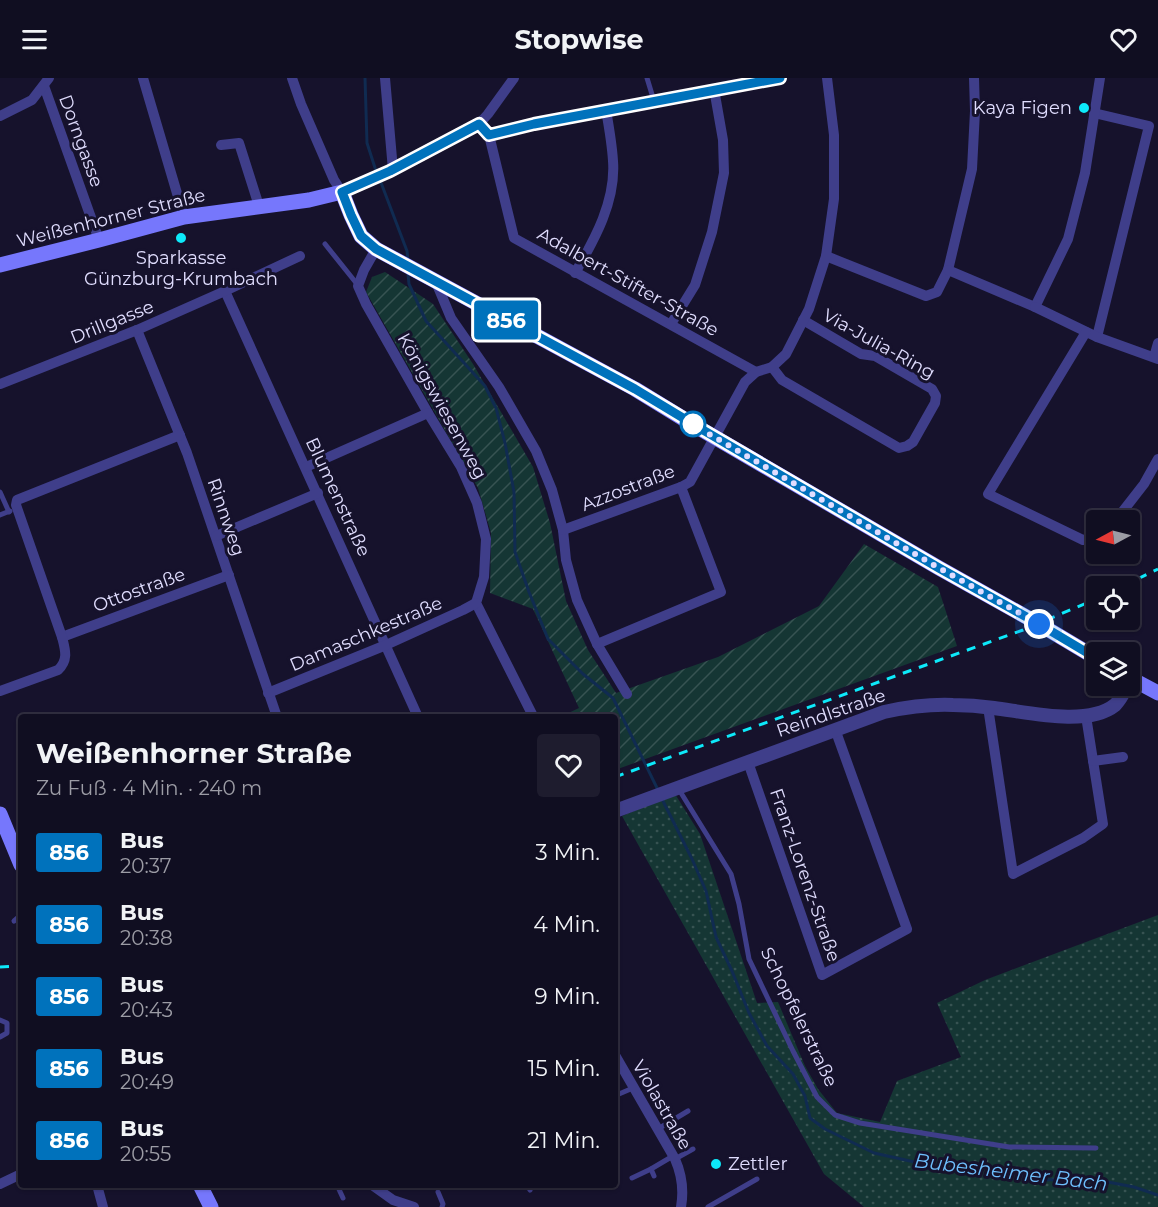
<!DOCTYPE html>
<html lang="de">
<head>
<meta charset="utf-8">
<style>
	body { margin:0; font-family:Montserrat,sans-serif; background:#1e1c2e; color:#f1f3f6; height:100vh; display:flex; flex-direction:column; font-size:22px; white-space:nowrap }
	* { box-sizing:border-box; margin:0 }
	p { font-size:20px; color:#9c9ca5 }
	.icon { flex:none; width:33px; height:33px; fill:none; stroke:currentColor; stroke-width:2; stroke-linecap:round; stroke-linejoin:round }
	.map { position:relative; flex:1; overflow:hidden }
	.side { position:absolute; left:18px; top:636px; width:600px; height:474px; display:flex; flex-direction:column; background:#100e21; border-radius:6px; box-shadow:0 2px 4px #0004,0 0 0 2px #302e3f }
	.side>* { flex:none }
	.badge { padding:0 12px; border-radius:4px; font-size:21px; line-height:39px }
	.needle { width:39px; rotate:263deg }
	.controls { position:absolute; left:1086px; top:432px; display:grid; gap:12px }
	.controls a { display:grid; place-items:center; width:54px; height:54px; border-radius:6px; background:#100e21; box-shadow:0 2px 4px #0004,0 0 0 2px #302e3f; font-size:30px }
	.you { position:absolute; width:30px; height:30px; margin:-15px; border:4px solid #fff; border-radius:50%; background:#1a73e8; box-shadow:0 0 0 9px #1a73e833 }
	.map>.badge { position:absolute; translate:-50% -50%; box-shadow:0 0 0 3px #fff }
	.round { display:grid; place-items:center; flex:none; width:63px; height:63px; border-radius:6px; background:#1e1c2e }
	.head { display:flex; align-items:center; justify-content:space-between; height:102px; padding:0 18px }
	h1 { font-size:28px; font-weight:700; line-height:45px }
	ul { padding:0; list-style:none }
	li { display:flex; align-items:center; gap:18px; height:72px; padding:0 18px }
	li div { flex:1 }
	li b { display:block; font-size:22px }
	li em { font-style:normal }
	li .badge { min-width:66px; font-weight:700; text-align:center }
	header { display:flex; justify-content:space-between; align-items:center; height:78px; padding:0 18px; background:#100e21; font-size:27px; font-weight:700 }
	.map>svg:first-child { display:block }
	.grass { fill:url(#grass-dots) }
	.garden { fill:url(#garden-furrows) }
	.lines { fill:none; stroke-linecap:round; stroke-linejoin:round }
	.stream { stroke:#102b51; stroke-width:3 }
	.service { stroke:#3f3e8a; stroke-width:5 }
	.minor { stroke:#3f3e8a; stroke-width:10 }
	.tertiary { stroke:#3f3e8a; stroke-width:14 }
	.secondary { stroke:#7677fc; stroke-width:15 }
	.rail { stroke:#0de9fa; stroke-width:3; stroke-dasharray:9 8; stroke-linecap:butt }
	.line-casing { stroke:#fff; stroke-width:14 }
	.line { stroke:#0072bc; stroke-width:9 }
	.walk { stroke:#e0ddfe; stroke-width:6; stroke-dasharray:0 10.8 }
	.poi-dot { fill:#0de9fa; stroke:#16122c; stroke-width:2 }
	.stop-dot { fill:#fff; stroke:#0072bc; stroke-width:3 }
	.labels { text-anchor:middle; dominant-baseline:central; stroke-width:6; stroke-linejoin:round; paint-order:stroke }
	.poi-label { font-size:18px; fill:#e0ddfe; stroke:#16122c; text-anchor:end }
	.street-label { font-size:18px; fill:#e0ddfe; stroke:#16122c }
	.water-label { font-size:20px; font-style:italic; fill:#6dbefc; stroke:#16122c }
</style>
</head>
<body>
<header><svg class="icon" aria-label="menu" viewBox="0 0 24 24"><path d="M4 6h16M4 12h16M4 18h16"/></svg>Stopwise<svg class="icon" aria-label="heart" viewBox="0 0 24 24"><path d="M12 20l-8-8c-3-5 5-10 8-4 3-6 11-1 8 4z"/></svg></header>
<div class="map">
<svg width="1158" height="1129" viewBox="0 0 1158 1129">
	<defs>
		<pattern id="grass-dots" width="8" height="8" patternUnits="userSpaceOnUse" patternTransform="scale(1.5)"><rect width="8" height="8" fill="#153634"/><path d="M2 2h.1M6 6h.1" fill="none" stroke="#375352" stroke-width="1.8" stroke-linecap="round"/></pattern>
		<pattern id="garden-furrows" width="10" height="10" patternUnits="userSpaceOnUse" patternTransform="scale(1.5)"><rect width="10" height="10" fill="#153634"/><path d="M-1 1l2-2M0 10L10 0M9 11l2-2" fill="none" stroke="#375352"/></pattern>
	</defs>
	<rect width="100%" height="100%" fill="#16122c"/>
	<polygon class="grass" points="675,716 700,756 757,925 778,924 805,988 818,1011 837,1035 880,1044 897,1003 961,979 937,925 985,902 1158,837 1158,1129 864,1129 824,1096 622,738"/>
	<polygon class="garden" points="385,194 433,226 473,286 533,389 550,445 566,523 588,572 616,615 718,579 819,528 864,466 938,509 957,568 615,692 615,639 560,639 579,630 533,531 490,515 491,455 478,410 366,214 372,199"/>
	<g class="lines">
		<g class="stream">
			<polyline points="365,0 367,65 377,96"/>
			<polyline points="380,102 407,173 408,183"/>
			<polyline points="408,196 409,206 426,243 485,308 496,330 505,365 514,414 515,474 529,514 548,561 583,596 613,620 658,712"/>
			<polyline points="662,721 692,781 706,813 716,859 732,893 749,935 767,968 793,996 805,1018 810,1040 825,1051 874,1075 946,1091 983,1087 1042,1102 1092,1101 1134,1109 1158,1117"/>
		</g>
		<g class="service">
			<polyline points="647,0 654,23"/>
			<polyline points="325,166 357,206"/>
			<polyline points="0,414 9,434"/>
			<polyline points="0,437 10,433"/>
			<polyline points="678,710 731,796 739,826 749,881 793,973 817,1019 835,1037 860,1045 1009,1069 1096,1070"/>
			<polyline points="14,843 21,837"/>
			<polyline points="0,942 7,945 7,955 0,959"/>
			<polyline points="619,1016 633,1010"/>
			<polyline points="658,1051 688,1033"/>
			<polyline points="675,1081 693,1071"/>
			<polyline points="654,1098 651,1091 673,1078"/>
			<polyline points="632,1100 651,1091"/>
			<polyline points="337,1107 343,1120"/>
			<polyline points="527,1107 530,1112"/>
			<polyline points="438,1114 443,1126 442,1129"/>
			<polyline points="708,1129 757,1101"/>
		</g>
		<g class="minor">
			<polyline points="143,0 184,139"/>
			<polyline points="292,0 301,26 334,102 342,114 386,95 479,46 488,36 514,0"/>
			<polyline points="385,0 393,92"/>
			<polyline points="44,8 99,162"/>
			<polyline points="1094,35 1149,48 1097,259"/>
			<polyline points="0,38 32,22 49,0"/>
			<polyline points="479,46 489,57 514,160 756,294"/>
			<polyline points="489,57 534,46 714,11 780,0"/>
			<polyline points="221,67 239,65 259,128"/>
			<polyline points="376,171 364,192 358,208 366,226 428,335 461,389 477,425 486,461 484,499 476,525 533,638 531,639"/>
			<polyline points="826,178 926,218 937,214 948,192 972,91 975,33 974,0"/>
			<polyline points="948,192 1035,229 1068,161 1085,95 1100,0"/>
			<path d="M575 195C595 161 616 123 613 83 612 66 609 49 606 32"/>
			<polyline points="436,204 451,240 499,309 536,373 552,412 563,452 566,482 577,522 597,566 627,616"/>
			<polyline points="225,213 418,639"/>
			<polyline points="1035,229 1097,259 1158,281"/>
			<polyline points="671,246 695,207 712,154 724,95 723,62 714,11"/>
			<polyline points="137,252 187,375 277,639"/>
			<polyline points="1086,254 988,416 1083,462 1096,458"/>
			<polyline points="1154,279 1158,265"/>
			<polyline points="772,289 782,302 899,370 907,368 913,364 935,325 936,318 932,311 875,278 861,276 803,242"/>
			<polyline points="0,306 137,252 225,213 300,178"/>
			<polyline points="306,389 428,335"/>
			<polyline points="1116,442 1144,406 1158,381"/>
			<polyline points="563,452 681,409 690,404 745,304 756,294 772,289 786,276 809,231 826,178 834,121 834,57 827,0"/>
			<polyline points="216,458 318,415"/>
			<polyline points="62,559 229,497"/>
			<polyline points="597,566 721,514 681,409"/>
			<path d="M0 613 58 592C69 582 65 571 62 559L16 427 17 422 180 357"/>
			<polyline points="268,615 386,567 463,532 476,525"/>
			<polyline points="988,629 1013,796 1083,760 1103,746 1086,638"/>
			<polyline points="1093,683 1123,679"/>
			<polyline points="748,684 822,897 907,851 835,651"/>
			<path d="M615 977 675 1081C682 1097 684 1112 681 1129"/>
			<polyline points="0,1106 21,1096"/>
			<polyline points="97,1107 103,1129"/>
			<polyline points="372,1107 393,1122 414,1129"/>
		</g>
		<path class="tertiary" d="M615 733 884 634C907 629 929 626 953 627 966 627 980 628 994 630 1026 634 1088 649 1115 627 1121 621 1124 614 1127 608"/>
		<g class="secondary">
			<polyline points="0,187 99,162 184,139 309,122 342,114 351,137 361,158 376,171 635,311 692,346 939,490 1039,546 1096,580"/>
			<polyline points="1130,600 1158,615"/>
			<polyline points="0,736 21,787"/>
			<polyline points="200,1107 211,1129"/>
		</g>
		<g class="rail">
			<polyline points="1123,508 1158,491"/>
			<polyline points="615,699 1023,552 1096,521"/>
			<polyline points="0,889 21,888"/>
		</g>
	</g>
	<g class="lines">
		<g class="line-casing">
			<polyline id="line" points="780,0 534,46 489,57 479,46 390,93 342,114 351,137 361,158 376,171 635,311 703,352 939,490 1039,546 1096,580"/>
		</g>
		<use href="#line" class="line"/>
		<polyline class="walk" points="693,346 692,346 939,490 1039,546"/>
	</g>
	<g class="poi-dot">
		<circle cx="1084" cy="30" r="6"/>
		<circle cx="181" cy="160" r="6"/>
		<circle cx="716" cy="1086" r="6"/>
	</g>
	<circle class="stop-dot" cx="693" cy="346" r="12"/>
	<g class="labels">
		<g class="poi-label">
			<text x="1072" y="30">Kaya Figen</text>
			<text x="181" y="180" text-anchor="middle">Sparkasse<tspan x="181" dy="21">Günzburg-Krumbach</tspan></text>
			<text x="728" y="1086" text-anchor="start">Zettler</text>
		</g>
		<g class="street-label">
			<text transform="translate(81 63) rotate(70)">Dorngasse</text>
			<text transform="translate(111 140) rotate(-14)">Weißenhorner Straße</text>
			<text transform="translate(628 204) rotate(29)">Adalbert-Stifter-Straße</text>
			<text transform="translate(112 244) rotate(-22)">Drillgasse</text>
			<text transform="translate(879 266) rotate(29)">Via-Julia-Ring</text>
			<text transform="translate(442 328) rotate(61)">Königswiesenweg</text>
			<text transform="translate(628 410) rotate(-21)">Azzostraße</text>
			<text transform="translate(338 419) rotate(65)">Blumenstraße</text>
			<text transform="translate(226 439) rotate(71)">Rinnweg</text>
			<text transform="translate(139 512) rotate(-20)">Ottostraße</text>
			<text transform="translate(366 556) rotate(-23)">Damaschkestraße</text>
			<text transform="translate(831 635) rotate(-19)">Reindlstraße</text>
			<text transform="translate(805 797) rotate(71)">Franz-Lorenz-Straße</text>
			<text transform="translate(799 939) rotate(64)">Schopfelerstraße</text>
			<text transform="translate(662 1027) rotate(60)">Violastraße</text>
		</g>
		<g class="water-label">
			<text transform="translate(1011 1094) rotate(7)">Bubesheimer Bach</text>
		</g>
	</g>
</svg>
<div class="controls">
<a><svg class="needle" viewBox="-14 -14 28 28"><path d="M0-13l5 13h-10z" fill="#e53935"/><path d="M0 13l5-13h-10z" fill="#9c9ca5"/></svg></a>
<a><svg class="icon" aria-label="locate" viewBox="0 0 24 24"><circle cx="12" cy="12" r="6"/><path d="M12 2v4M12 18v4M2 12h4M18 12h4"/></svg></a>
<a><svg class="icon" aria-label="layers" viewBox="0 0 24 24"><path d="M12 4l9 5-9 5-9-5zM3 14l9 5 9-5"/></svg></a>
</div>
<div class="you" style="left:1039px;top:546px"></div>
<b class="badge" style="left:506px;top:242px;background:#0072bc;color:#fff">856</b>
<section class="side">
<div class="head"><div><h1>Weißenhorner Straße</h1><p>Zu Fuß · 4 Min. · 240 m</p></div><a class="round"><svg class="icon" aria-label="heart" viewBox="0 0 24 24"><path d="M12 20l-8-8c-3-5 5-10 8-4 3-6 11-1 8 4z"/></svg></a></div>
<ul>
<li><span class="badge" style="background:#0072bc;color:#fff">856</span><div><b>Bus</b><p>20:37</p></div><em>3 Min.</em></li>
<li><span class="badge" style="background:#0072bc;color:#fff">856</span><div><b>Bus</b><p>20:38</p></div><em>4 Min.</em></li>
<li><span class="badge" style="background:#0072bc;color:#fff">856</span><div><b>Bus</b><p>20:43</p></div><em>9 Min.</em></li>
<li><span class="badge" style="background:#0072bc;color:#fff">856</span><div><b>Bus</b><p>20:49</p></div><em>15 Min.</em></li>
<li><span class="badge" style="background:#0072bc;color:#fff">856</span><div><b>Bus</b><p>20:55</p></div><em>21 Min.</em></li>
</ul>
</section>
</div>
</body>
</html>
